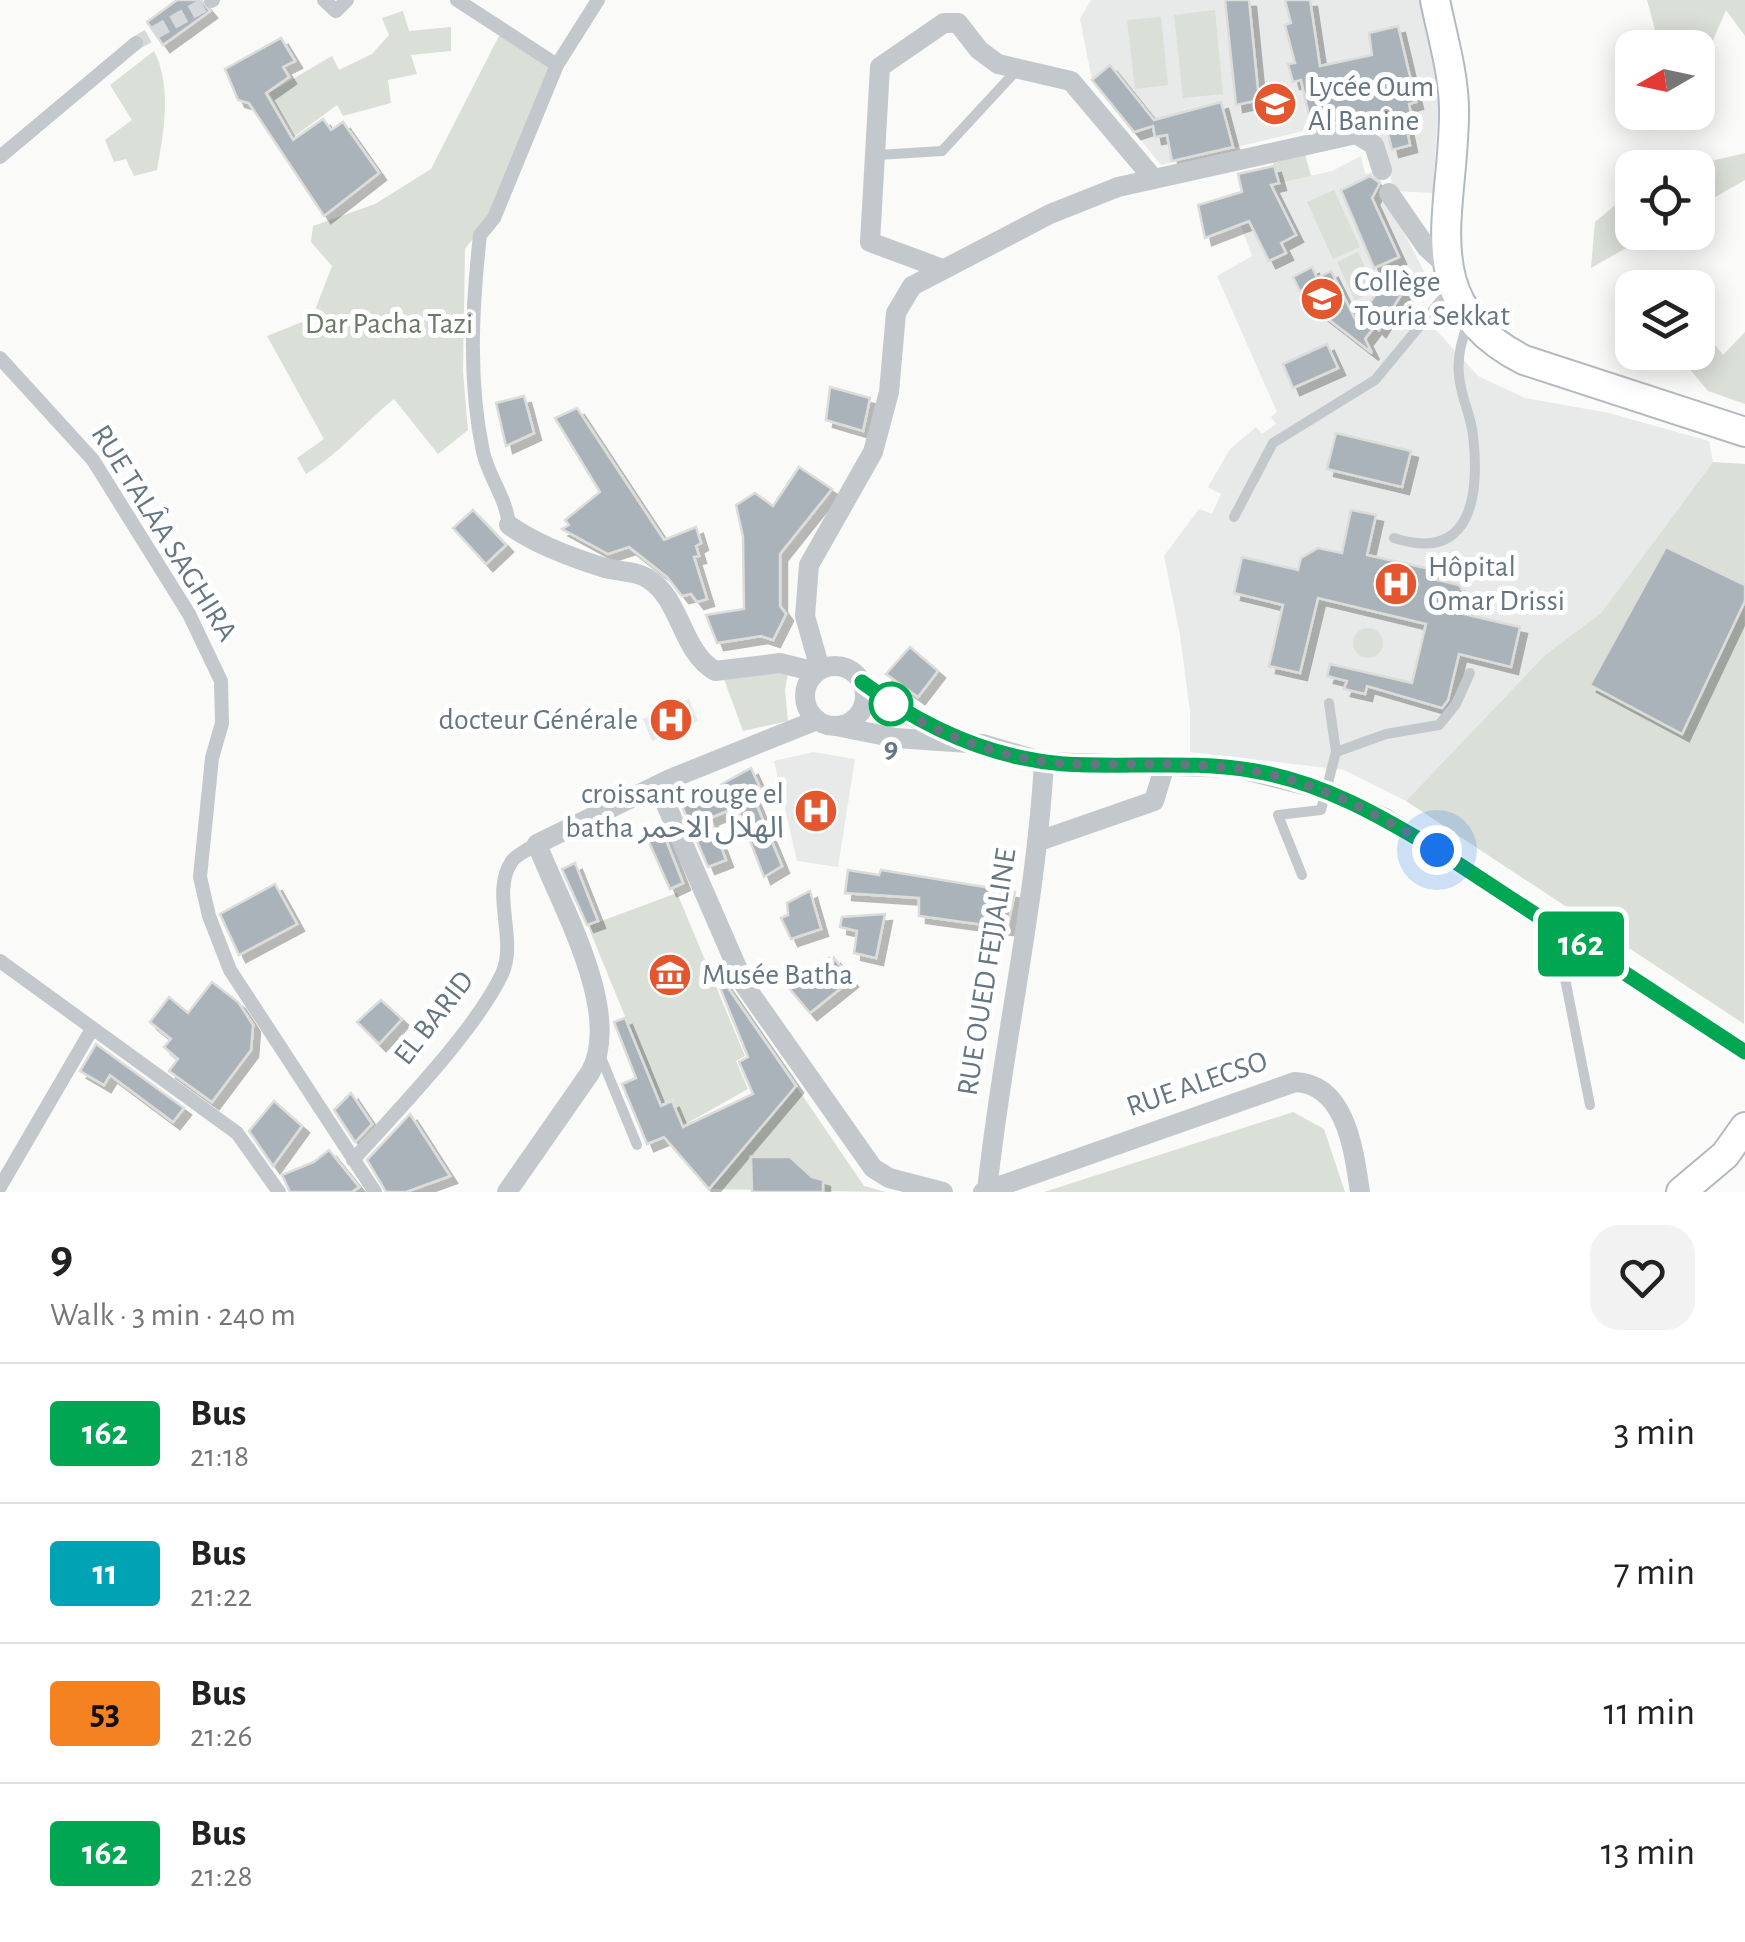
<!DOCTYPE html>
<html lang="en">
<head>
<meta charset="utf-8">
<style>
	body { margin:0; font-family:"Alegreya Sans","Noto Sans Arabic",sans-serif; background:#f2f2f2; color:#222; height:100vh; display:flex; flex-direction:column; font-size:38px; white-space:nowrap }
	* { box-sizing:border-box; margin:0 }
	p { font-size:32px; color:#767676 }
	.icon { flex:none; width:55px; height:55px; fill:none; stroke:currentColor; stroke-width:2; stroke-linecap:round; stroke-linejoin:round }
	.map { position:relative; height:1192px; overflow:hidden }
	.side { display:flex; flex-direction:column; background:#fff; flex:1 }
	.side>* { flex:none }
	.badge { padding:0 20px; border-radius:8px; font-size:35px; line-height:65px }
	.needle { width:65px; rotate:261deg }
	.fabs { position:absolute; left:1615px; top:30px; display:grid; gap:20px }
	.fabs a { display:grid; place-items:center; width:100px; height:100px; border-radius:20px; background:#fff; box-shadow:0 5px 25px #0003; font-size:50px }
	.you { position:absolute; width:50px; height:50px; margin:-25px; border:8px solid #fff; border-radius:50%; background:#1a73e8; box-shadow:0 0 0 15px #1a73e833 }
	.map>.badge { position:absolute; translate:-50% -50%; box-shadow:0 0 0 5px #fff }
	.round { display:grid; place-items:center; flex:none; width:105px; height:105px; border-radius:30px; background:#f2f2f2 }
	.overview { display:flex; align-items:center; justify-content:space-between; height:170px; padding:0 50px }
	h1 { font-size:48px; font-weight:700; line-height:75px }
	ul { padding:0; list-style:none }
	li { display:flex; align-items:center; gap:30px; height:140px; padding:0 50px; border-top:2px solid #e0e0e0 }
	li div { flex:1 }
	li b { display:block; font-size:38px }
	li em { font-style:normal }
	li .badge { min-width:110px; font-weight:700; text-align:center }
	.map>svg:first-child { display:block }
	.built { fill:#e8e9e9 }
	.green { fill:#dadfd7 }
	.building { fill:#aab3b9; stroke:#dcdcda; stroke-width:2.5; filter:url(#shadow) }
	.lines { fill:none; stroke-linecap:round; stroke-linejoin:round }
	.pedestrian-tunnel { stroke:#d5d9db; stroke-width:14; stroke-dasharray:14 7; stroke-linecap:butt }
	.secondary-casing { stroke:#b3babf; stroke-width:32 }
	.service { stroke:#c3c8cc; stroke-width:10 }
	.pedestrian { stroke:#c3c8cc; stroke-width:14 }
	.minor { stroke:#c3c8cc; stroke-width:20 }
	.secondary { stroke:#fff; stroke-width:28 }
	.line-casing { stroke:#fff; stroke-width:22 }
	.line { stroke:#00a651; stroke-width:15 }
	.walk { stroke:#657683; stroke-width:10; stroke-dasharray:0 18 }
	.stop-dot { fill:#fff; stroke:#00a651; stroke-width:5 }
	.labels { text-anchor:middle; dominant-baseline:central; stroke-width:10; stroke-linejoin:round; paint-order:stroke }
	.poi-label { font-size:30px; fill:#657683; stroke:#fff; text-anchor:start }
	.park-label { font-size:30px; fill:#687a64; stroke:#fff }
	.street-label { font-size:30px; fill:#657683; stroke:#fff }
	.stop-label { font-size:30px; font-weight:bold; fill:#657683; stroke:#fff }
</style>
</head>
<body>
<div class="map">
<svg width="1745" height="1192" viewBox="0 0 1745 1192">
	<defs>
		<filter id="shadow"><feDropShadow dx="7" dy="7" stdDeviation="0" flood-color="#0004"/></filter>
	</defs>
	<rect width="100%" height="100%" fill="#fafaf8"/>
	<g class="built">
		<polygon points="1091,0 1419,0 1443,92 1439,95 1433,193 1394,191 1374,114 1161,165 1092,80 1080,19"/>
		<polygon points="1361,156 1365,174 1378,171 1384,194 1426,275 1409,315 1428,330 1436,330 1478,376 1525,398 1609,413 1709,441 1713,462 1601,613 1545,655 1406,801 1344,770 1190,752 1190,712 1180,635 1164,556 1199,509 1212,514 1221,494 1208,487 1230,449 1256,427 1262,434 1276,424 1271,417 1277,412 1217,276 1252,256 1229,194 1332,171"/>
		<polygon points="689,699 698,721 652,741 643,719"/>
		<polygon points="813,752 855,759 838,867 797,861 774,761"/>
	</g>
	<g class="green">
		<polygon points="1647,0 1745,0 1745,36 1726,10 1698,75 1698,48 1654,47 1658,41"/>
		<polygon points="1215,10 1223,94 1183,98 1174,15"/>
		<polygon points="403,11 409,31 451,27 451,51 411,55 417,74 388,80 391,103 343,116 337,105 295,136 269,93 332,56 339,70 372,54 389,35 382,18"/>
		<polygon points="1161,17 1168,85 1135,89 1127,20"/>
		<path d="M501 32 556 67 494 212 465 249 463 372 468 430 438 454 394 399C363 424 340 453 306 474L297 458 324 439 267 336 312 318 332 266 311 242 313 226 375 204 431 169Z"/>
		<path d="M154 51C172 86 164 131 157 170L134 176 126 159 114 162 105 140 132 120 110 85Z"/>
		<polygon points="1745,153 1745,180 1698,207 1698,168 1686,167"/>
		<polygon points="1305,154 1311,176 1279,183 1273,163"/>
		<polygon points="1334,190 1360,247 1333,259 1307,202"/>
		<polygon points="1632,191 1632,232 1653,233 1591,268 1595,222"/>
		<polygon points="1358,252 1376,291 1355,300 1337,262"/>
		<polygon points="1698,323 1723,355 1745,332 1745,404 1708,391 1676,353 1698,352"/>
		<polygon points="1713,462 1745,464 1744,1024 1406,801 1545,655 1601,613"/>
		<circle cx="1368" cy="643" r="15"/>
		<polygon points="789,668 785,690 788,721 743,731 721,671"/>
		<polygon points="677,893 745,1056 736,1061 748,1089 682,1126 673,1099 661,1104 588,926"/>
		<polygon points="796,1086 864,1186 886,1192 709,1189"/>
		<polygon points="1293,1112 1324,1129 1345,1192 1044,1192"/>
	</g>
	<g class="building">
		<polygon points="177,0 201,0 210,11 163,45 147,22"/>
		<polygon points="1225,0 1249,0 1259,100 1236,105"/>
		<polygon points="1285,0 1310,0 1320,66 1372,55 1369,33 1398,26 1416,102 1409,104 1411,114 1404,116 1410,145 1392,150 1383,112 1312,129 1301,80 1293,82 1288,64 1295,63 1285,25 1291,23"/>
		<polygon points="281,38 295,61 283,67 289,77 266,93 293,140 323,119 331,130 343,122 379,173 324,216 249,103 238,100 225,69"/>
		<polygon points="1110,65 1154,120 1221,102 1233,147 1172,161 1167,135 1155,137 1153,126 1134,132 1092,80"/>
		<polygon points="1274,166 1279,183 1271,185 1296,235 1281,243 1286,253 1269,261 1249,221 1205,238 1198,205 1242,192 1238,174"/>
		<polygon points="1370,176 1380,183 1372,198 1399,257 1374,268 1341,190"/>
		<polygon points="1312,267 1317,278 1331,271 1356,321 1388,278 1404,290 1379,330 1375,326 1365,339 1372,353 1305,301 1293,277"/>
		<polygon points="1327,344 1338,368 1293,388 1283,364"/>
		<polygon points="830,387 870,398 863,431 826,420"/>
		<polygon points="524,396 534,433 506,446 496,403"/>
		<polygon points="577,408 664,540 696,527 701,543 696,546 699,556 694,557 707,599 697,602 691,594 682,596 667,577 629,547 608,554 562,529 569,525 565,520 600,492 555,418"/>
		<polygon points="1336,433 1411,451 1402,487 1327,469"/>
		<polygon points="799,467 832,489 780,554 780,606 786,614 773,640 761,636 717,643 706,615 744,609 743,537 736,505 755,493 773,506"/>
		<polygon points="473,510 506,545 486,564 453,528"/>
		<polygon points="1351,510 1376,515 1367,555 1430,569 1433,579 1459,585 1467,599 1464,614 1520,627 1511,667 1459,654 1448,700 1442,708 1367,686 1365,694 1344,689 1347,681 1327,676 1330,664 1412,683 1426,624 1318,598 1300,673 1269,666 1283,605 1234,593 1242,557 1298,570 1301,558 1318,548 1342,553"/>
		<polygon points="1666,547 1745,585 1745,601 1682,734 1590,685"/>
		<polygon points="910,647 938,671 918,697 886,674"/>
		<polygon points="751,768 761,790 752,794 782,866 764,877 737,807 710,818 726,860 708,867 682,806"/>
		<polygon points="660,825 683,883 670,889 644,831"/>
		<polygon points="575,863 598,921 587,925 562,869"/>
		<polygon points="848,870 879,875 881,870 1015,892 1007,928 919,916 919,898 845,893"/>
		<polygon points="275,884 297,924 239,955 220,914"/>
		<polygon points="810,891 821,929 791,939 781,918 788,915 787,903"/>
		<polygon points="885,914 876,958 854,953 857,931 840,927 842,917"/>
		<polygon points="829,958 832,969 834,958 851,980 810,1013 789,988"/>
		<polygon points="212,982 238,1002 253,1025 251,1050 212,1102 169,1071 178,1059 164,1047 171,1039 150,1022 169,997 188,1013"/>
		<polygon points="724,982 796,1086 709,1189 664,1137 647,1144 622,1084 636,1078 614,1022 625,1018 661,1106 672,1101 683,1127 753,1094 739,1062 748,1057 719,985"/>
		<polygon points="381,1000 402,1019 379,1044 357,1022"/>
		<polygon points="96,1044 184,1108 173,1122 110,1075 104,1085 80,1071"/>
		<polygon points="351,1093 372,1124 355,1142 334,1110"/>
		<polygon points="274,1101 302,1126 273,1166 249,1131"/>
		<polygon points="410,1114 450,1176 406,1192 386,1192 367,1160"/>
		<polygon points="329,1150 359,1187 352,1192 290,1192 282,1175 314,1162"/>
		<polygon points="751,1157 790,1157 812,1177 823,1180 823,1192 752,1192"/>
	</g>
	<g class="lines">
		<polyline class="pedestrian-tunnel" points="136,43 211,1"/>
		<g class="secondary-casing">
			<g id="secondary">
				<path d="M1435 0C1442 35 1453 71 1454 107 1456 207 1409 302 1524 360L1745 432"/>
				<polyline points="1681,1192 1725,1155 1745,1127"/>
			</g>
		</g>
		<g class="service">
			<polyline points="878,155 942,151 1017,70"/>
			<polyline points="1234,517 1273,443 1375,380 1452,287"/>
			<path d="M1394 538C1471 563 1480 497 1473 435 1471 415 1460 395 1459 375 1457 356 1462 340 1468 322"/>
			<polyline points="1336,752 1386,734 1439,725 1456,704 1470,673"/>
			<polyline points="1302,875 1278,815 1321,810 1336,752 1329,703"/>
			<polyline points="1555,928 1590,1105"/>
			<polyline points="600,1055 637,1145"/>
		</g>
		<g class="pedestrian">
			<polyline points="324,0 336,11 347,0"/>
			<polyline points="457,0 557,65"/>
			<polyline points="211,1 213,0"/>
			<polyline points="0,157 136,43"/>
			<polyline points="0,358 93,460 189,614 221,681 222,723 212,758 200,877 209,916 230,970 375,1192"/>
			<path d="M509 525C506 497 489 478 483 452 468 380 472 308 480 235L494 218 557 65 598 0"/>
			<polyline points="0,961 237,1133 279,1192"/>
			<path d="M353 1160C397 1111 475 1031 502 974 518 940 490 892 512 861 517 854 530 849 537 844"/>
			<polyline points="0,1187 92,1029"/>
		</g>
		<g class="minor">
			<polyline points="1389,193 1427,248 1446,265"/>
			<polyline points="940,268 870,242 880,67 944,23 958,23 979,50 998,64 1071,81 1153,178"/>
			<path d="M509 525C535 544 570 557 602 567 616 572 634 570 647 578 682 599 680 650 715 671L780 663 816 672"/>
			<circle cx="835" cy="696" r="30"/>
			<polyline points="820,669 805,616 809,565 873,452 889,392 896,313 912,286 1050,214 1118,187 1356,134 1374,145 1382,170"/>
			<polyline points="862,682 905,713 953,738"/>
			<polyline points="836,726 896,738 983,744 1044,762 1236,768 1328,791 1385,818 1455,861 1745,1052"/>
			<polyline points="658,786 745,986 873,1168 889,1178 943,1192"/>
			<polyline points="1039,841 1154,801 1165,765"/>
			<path d="M987 1191C1002 1047 1036 906 1044 762"/>
			<path d="M507 1192 590 1073C624 1013 560 904 537 844L670 779 817 720"/>
			<path d="M983 1192 1295 1082C1347 1084 1354 1153 1360 1192"/>
		</g>
		<use href="#secondary" class="secondary"/>
	</g>
	<g class="lines">
		<g class="line-casing">
			<path id="line" d="M862 682C921 726 990 758 1064 764 1128 768 1193 760 1255 771 1323 783 1379 815 1437 850L1745 1052"/>
		</g>
		<use href="#line" class="line"/>
		<path class="walk" d="M891 704C939 736 1012 762 1071 764 1127 766 1184 761 1240 769 1313 779 1374 812 1437 850"/>
	</g>
	<defs>
		<g id="university-disc" transform="scale(2.25)"><circle r="9.5" fill="#e4572e" stroke="#fff"/><path d="M0-5L7-2L0 1L-7-2ZM-4 1L0 2.5L4 1V4Q0 6-4 4Z" fill="#fff"/></g>
		<g id="hospital-disc" transform="scale(2.25)"><circle r="9.5" fill="#e4572e" stroke="#fff"/><path d="M-5-5h3v3.5h4V-5h3V5h-3V1.5h-4V5h-3Z" fill="#fff"/></g>
		<g id="museum-disc" transform="scale(2.25)"><circle r="9.5" fill="#e4572e" stroke="#fff"/><path d="M0-6L6-3V-2H-6V-3ZM-5-1h2V3h-2ZM-1-1h2V3h-2ZM3-1h2V3H3ZM-6 4H6V6H-6Z" fill="#fff"/></g>
	</defs>
	<g fill-rule="evenodd">
		<use href="#university-disc" x="1275" y="104"/>
		<use href="#university-disc" x="1322" y="299"/>
		<use href="#hospital-disc" x="1396" y="584"/>
		<use href="#hospital-disc" x="671" y="720"/>
		<use href="#hospital-disc" x="816" y="811"/>
		<use href="#museum-disc" x="670" y="975"/>
	</g>
	<circle class="stop-dot" cx="891" cy="704" r="20"/>
	<g class="labels">
		<g class="poi-label">
			<text x="1308" y="87">Lycée Oum<tspan x="1308" dy="34">Al Banine</tspan></text>
			<text x="1354" y="282">Collège<tspan x="1354" dy="34">Touria Sekkat</tspan></text>
			<text x="1428" y="567">Hôpital<tspan x="1428" dy="34">Omar Drissi</tspan></text>
			<text x="638" y="720" text-anchor="end">docteur Générale</text>
			<text x="784" y="794" text-anchor="end">croissant rouge el<tspan x="784" dy="34">batha الهلال الاحمر</tspan></text>
			<text x="702" y="975">Musée Batha</text>
		</g>
		<g class="park-label">
			<text x="389" y="324">Dar Pacha Tazi</text>
		</g>
		<g class="street-label">
			<text transform="translate(164 533) rotate(58)">RUE TALÂA SAGHIRA</text>
			<text transform="translate(987 972) rotate(-81)">RUE OUED FEJJALINE</text>
			<text transform="translate(434 1018) rotate(-52)">EL BARID</text>
			<text transform="translate(1197 1084) rotate(-19)">RUE ALECSO</text>
		</g>
		<g class="stop-label">
			<text x="891" y="748">9</text>
		</g>
	</g>
</svg>
<div class="fabs">
<a><svg class="needle" viewBox="-14 -14 28 28"><path d="M0-13l5 13h-10z" fill="#e53935"/><path d="M0 13l5-13h-10z" fill="#767676"/></svg></a>
<a><svg class="icon" aria-label="locate" viewBox="0 0 24 24"><circle cx="12" cy="12" r="6"/><path d="M12 2v4M12 18v4M2 12h4M18 12h4"/></svg></a>
<a><svg class="icon" aria-label="layers" viewBox="0 0 24 24"><path d="M12 4l9 5-9 5-9-5zM3 14l9 5 9-5"/></svg></a>
</div>
<div class="you" style="left:1437px;top:850px"></div>
<b class="badge" style="left:1581px;top:944px;background:#00a651;color:#fff">162</b>
</div>
<section class="side">
<div class="overview"><div><h1>9</h1><p>Walk · 3 min · 240 m</p></div><a class="round"><svg class="icon" aria-label="heart" viewBox="0 0 24 24"><path d="M12 20l-8-8c-3-5 5-10 8-4 3-6 11-1 8 4z"/></svg></a></div>
<ul>
<li><span class="badge" style="background:#00a651;color:#fff">162</span><div><b>Bus</b><p>21:18</p></div><em>3 min</em></li>
<li><span class="badge" style="background:#00a3b4;color:#fff">11</span><div><b>Bus</b><p>21:22</p></div><em>7 min</em></li>
<li><span class="badge" style="background:#f58220;color:#111">53</span><div><b>Bus</b><p>21:26</p></div><em>11 min</em></li>
<li><span class="badge" style="background:#00a651;color:#fff">162</span><div><b>Bus</b><p>21:28</p></div><em>13 min</em></li>
</ul>
</section>
</body>
</html>
